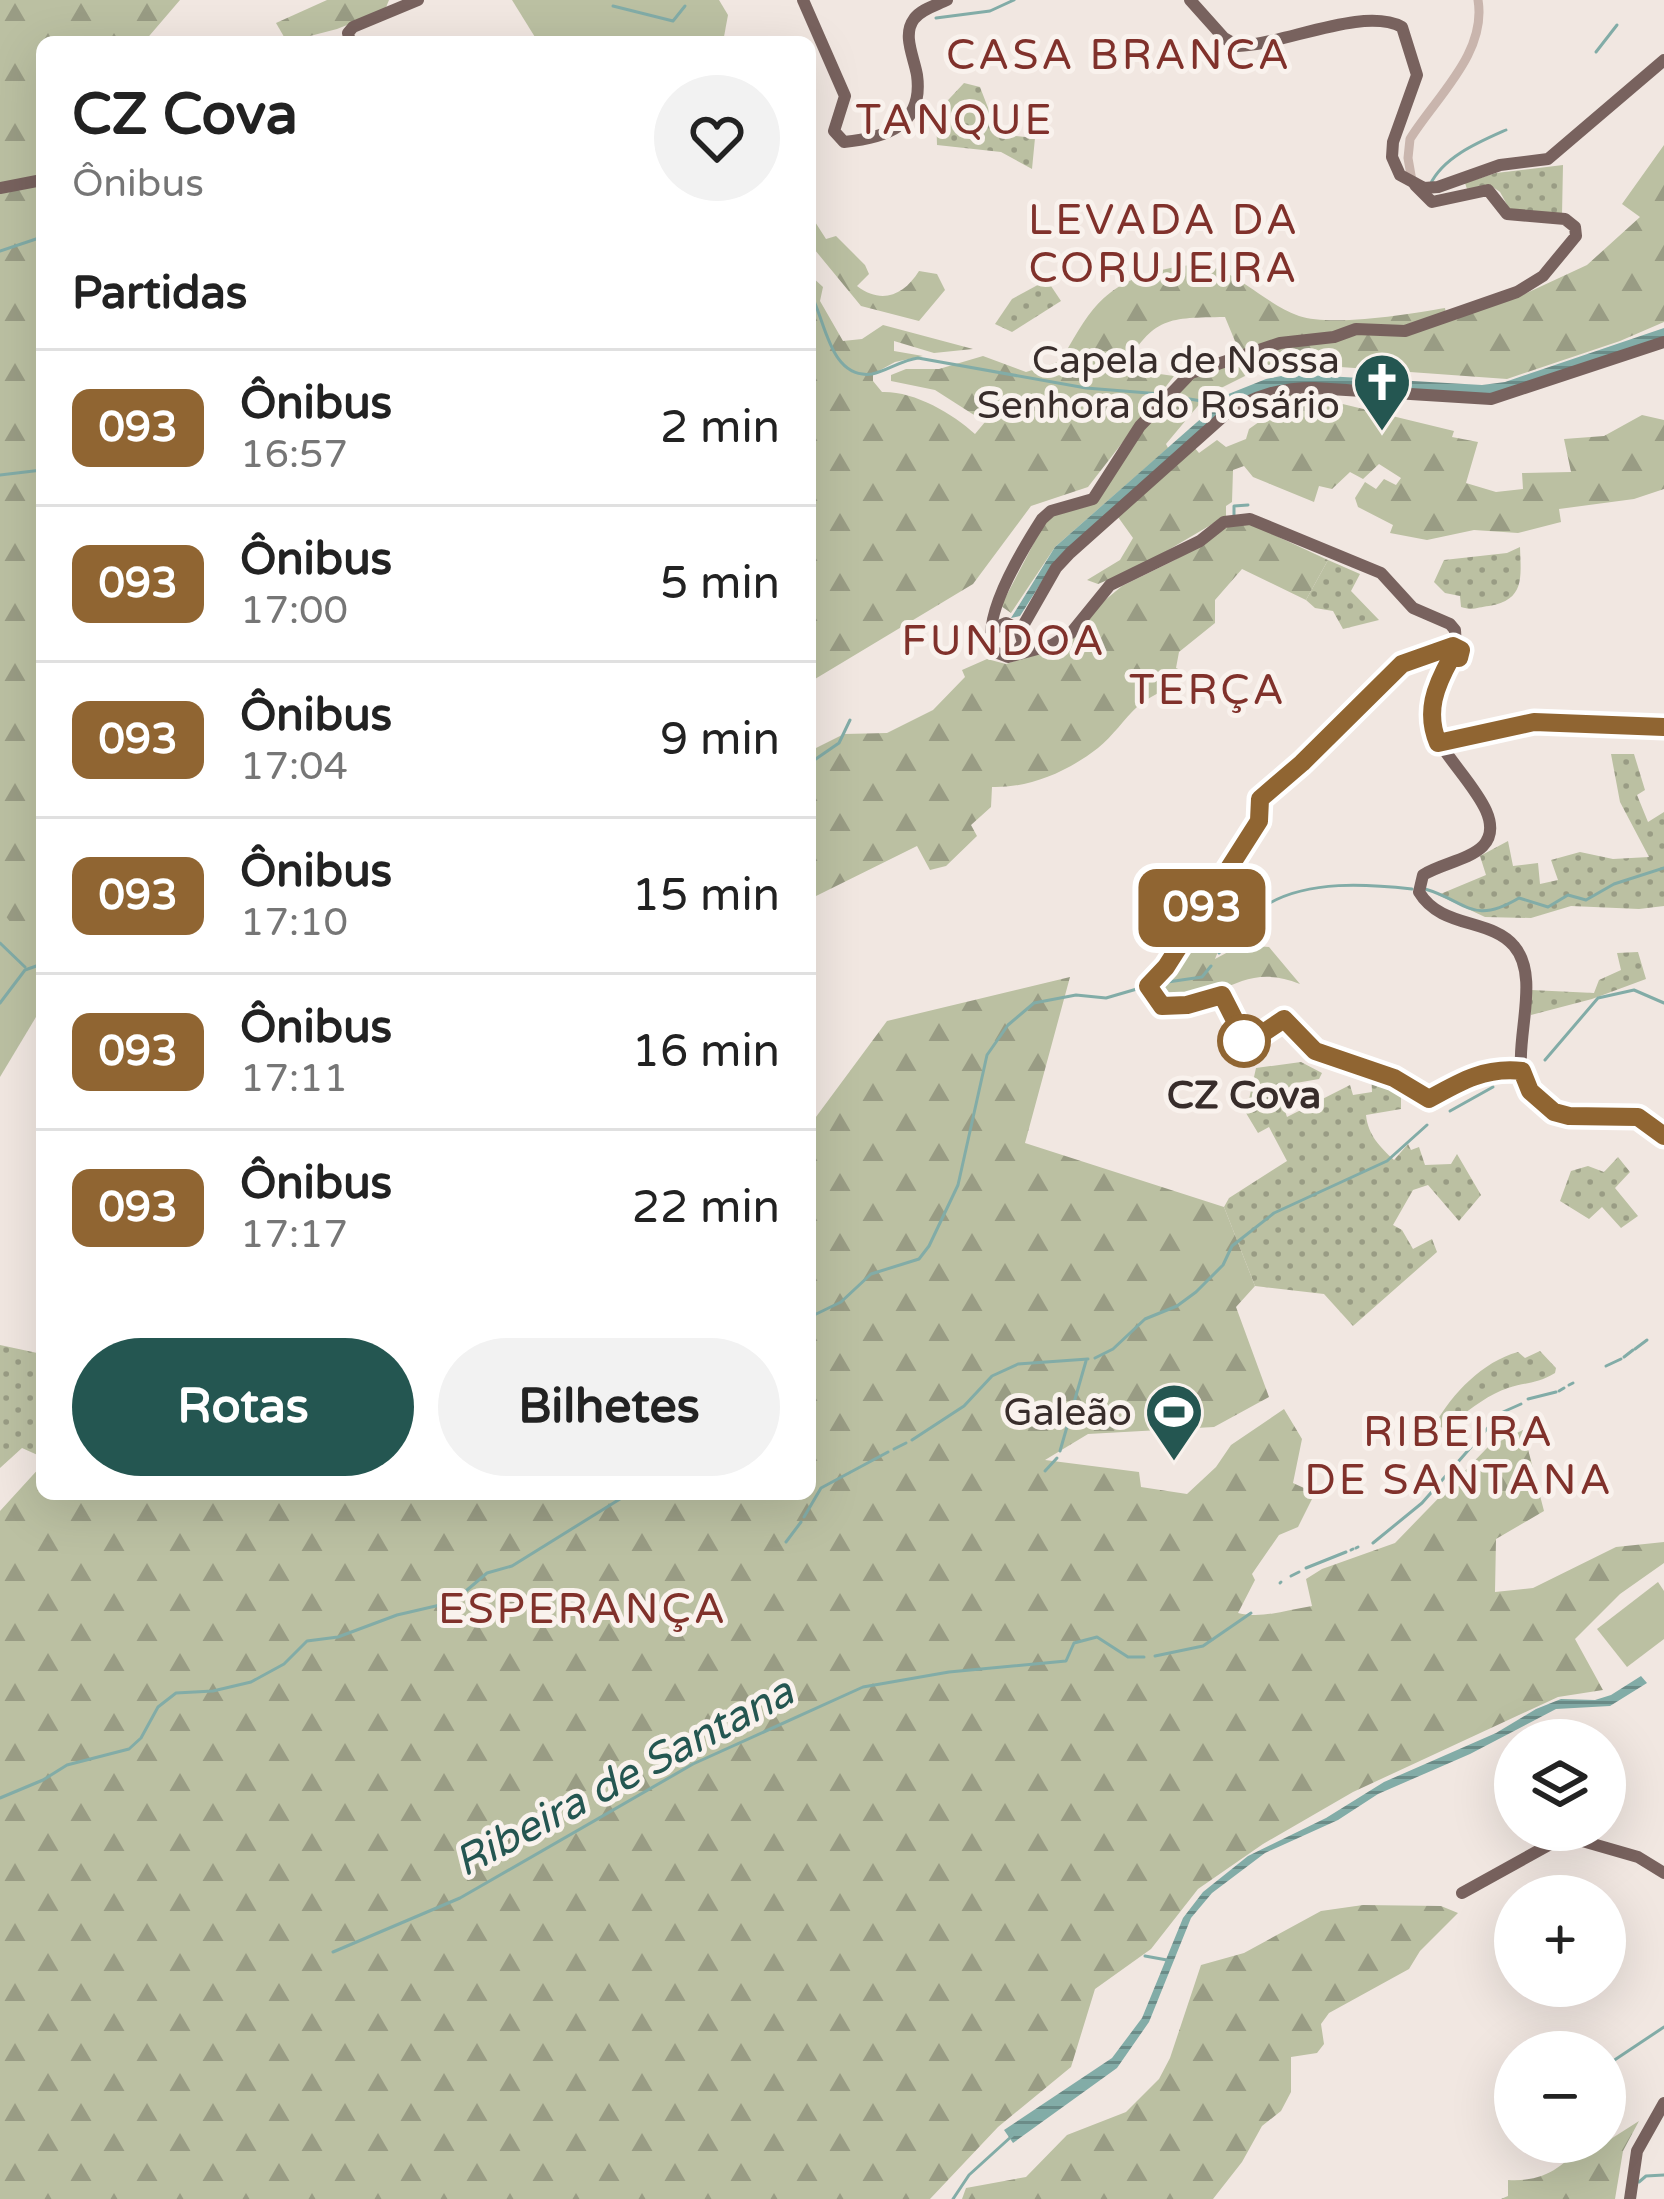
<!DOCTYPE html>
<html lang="pt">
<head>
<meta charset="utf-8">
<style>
	body { margin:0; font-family:"Varela Round",sans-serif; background:#f2f2f2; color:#222; height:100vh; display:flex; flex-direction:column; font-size:45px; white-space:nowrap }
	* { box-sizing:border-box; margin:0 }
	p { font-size:39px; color:#767676 }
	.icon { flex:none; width:66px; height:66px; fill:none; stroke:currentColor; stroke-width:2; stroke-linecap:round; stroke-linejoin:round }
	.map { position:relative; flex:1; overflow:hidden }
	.panel { position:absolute; left:36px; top:36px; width:780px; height:1464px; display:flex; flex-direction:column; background:#fff; border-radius:18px; box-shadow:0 12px 48px #0002 }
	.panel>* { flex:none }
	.badge { padding:0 24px; border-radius:18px; font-size:42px; line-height:78px }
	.buttons { position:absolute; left:1494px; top:1719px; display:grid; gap:24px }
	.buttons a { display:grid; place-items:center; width:132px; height:132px; border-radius:50%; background:#fff; box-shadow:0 12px 48px #0002; font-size:60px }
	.map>.badge { position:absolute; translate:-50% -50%; box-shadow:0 0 0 6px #fff }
	h2 { padding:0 36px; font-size:45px; line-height:108px }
	.round { display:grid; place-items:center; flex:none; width:126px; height:126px; border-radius:63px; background:#f2f2f2 }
	.head { display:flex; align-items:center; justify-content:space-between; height:204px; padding:0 36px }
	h1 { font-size:57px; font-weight:800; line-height:90px }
	.cta { display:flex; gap:24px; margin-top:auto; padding:24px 36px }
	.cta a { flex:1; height:138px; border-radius:72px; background:#245651; color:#fff; font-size:48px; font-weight:800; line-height:138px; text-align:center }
	.cta a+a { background:#f2f2f2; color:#222 }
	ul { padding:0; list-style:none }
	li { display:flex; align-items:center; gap:36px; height:156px; padding:0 36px; border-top:3px solid #e0e0e0 }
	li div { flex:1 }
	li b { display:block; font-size:45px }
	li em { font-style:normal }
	li .badge { min-width:132px; font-weight:700; text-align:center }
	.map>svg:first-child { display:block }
	.grass { fill:url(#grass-dots) }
	.forest { fill:url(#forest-firs) }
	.green { fill:#bbc0a2 }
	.water { fill:url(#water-rules) }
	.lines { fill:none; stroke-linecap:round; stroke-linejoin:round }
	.stream { stroke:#82aca7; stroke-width:3 }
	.minor { stroke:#c9b5ad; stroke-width:9 }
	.major { stroke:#78625e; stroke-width:12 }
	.line-casing { stroke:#fff; stroke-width:27 }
	.line { stroke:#906532; stroke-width:18 }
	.stop-dot { fill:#fff; stroke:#906532; stroke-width:6 }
	.labels { text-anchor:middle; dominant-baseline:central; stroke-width:10; stroke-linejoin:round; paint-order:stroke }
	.poi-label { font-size:39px; fill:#382d2b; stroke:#f9f2ed; text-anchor:end }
	.stop-label { font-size:39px; font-weight:bold; fill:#382d2b; stroke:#f9f2ed }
	.neighbourhood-label { font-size:42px; letter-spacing:3px; fill:#80312b; stroke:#f9f2ed }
	.water-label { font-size:42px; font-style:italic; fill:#245651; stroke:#f9f2ed }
</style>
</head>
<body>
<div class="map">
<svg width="1664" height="2199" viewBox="0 0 1664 2199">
	<defs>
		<pattern id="grass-dots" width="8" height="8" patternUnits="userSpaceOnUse" patternTransform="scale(3)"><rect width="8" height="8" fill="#bbc0a2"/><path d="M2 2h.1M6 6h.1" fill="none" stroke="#999c84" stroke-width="1.8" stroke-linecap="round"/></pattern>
		<pattern id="forest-firs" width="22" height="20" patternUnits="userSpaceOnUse" patternTransform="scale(3)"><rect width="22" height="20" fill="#bbc0a2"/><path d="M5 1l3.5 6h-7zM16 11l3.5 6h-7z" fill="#999c84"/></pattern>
		<pattern id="water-rules" width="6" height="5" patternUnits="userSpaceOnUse" patternTransform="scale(3)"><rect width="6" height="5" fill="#82aca7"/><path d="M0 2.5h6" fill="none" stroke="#6b8c88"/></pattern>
	</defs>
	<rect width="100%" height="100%" fill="#f1e7e1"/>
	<g class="grass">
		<polygon points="964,83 980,87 998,134 1035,138 1032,169 1001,152 937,145 936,113"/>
		<polygon points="1563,165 1562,215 1510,210 1500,192 1490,185 1467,189 1465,183 1496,173"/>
		<polygon points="1047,280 1061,301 1012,332 995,324 1012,299"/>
		<path d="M1520 547C1521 578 1525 600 1489 606 1478 607 1473 611 1461 607L1460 596 1445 593 1434 582 1444 560 1507 553Z"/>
		<polygon points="1328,560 1360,574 1351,591 1379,620 1343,629 1333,611 1315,608 1306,600"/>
		<polygon points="1611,754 1634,754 1645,790 1637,795 1648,822 1664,812 1664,906 1639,909 1571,906 1531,918 1485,917 1438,895 1486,875 1480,856 1508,841 1513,866 1538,863 1540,884 1558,880 1551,860 1580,852 1613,859 1649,857 1620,802"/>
		<polygon points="1638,952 1646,979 1592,999 1531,1015 1531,990 1594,993 1599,980 1621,970 1617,953"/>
		<path d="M1301 1062 1322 1073 1319 1079 1296 1083 1279 1093 1287 1117 1350 1085 1353 1095 1372 1092 1371 1073 1401 1085V1109L1366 1115C1368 1135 1380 1147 1394 1160L1408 1144 1411 1150 1419 1147 1425 1165 1451 1164 1457 1154 1481 1195 1459 1221 1428 1185 1413 1190 1393 1225 1402 1230 1413 1249 1432 1239 1437 1252 1353 1326 1324 1294 1255 1286 1224 1207 1229 1198 1287 1161 1269 1127 1258 1133 1246 1113 1256 1068Z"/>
		<polygon points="1618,1157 1630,1172 1615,1188 1638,1216 1621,1228 1602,1207 1589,1219 1560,1201 1571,1171 1588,1166 1604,1172"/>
		<polygon points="0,1345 42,1354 42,1457 22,1448 0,1468"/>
		<path d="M1540 1351 1556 1368 1555 1373C1537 1384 1526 1382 1508 1388 1490 1394 1472 1407 1457 1420L1456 1435 1435 1424C1453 1393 1482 1362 1518 1352L1525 1358Z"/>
	</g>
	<g class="forest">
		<polygon points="0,0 180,0 144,42 42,42 42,976 0,1024"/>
		<polygon points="327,0 389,0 385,10 337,29 287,42 276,23"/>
		<path d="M1664 145V322L1620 341 1507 379 1285 363 1247 375 1207 395 1166 444 1168 448 1055 547 1011 613 1001 606 1049 514 1085 507C1116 462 1148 403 1196 375 1210 367 1227 363 1242 358L1225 317C1169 318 1153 316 1124 369L1174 376 1088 487 1031 506 973 584 810 682V275L823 287 820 301 843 341 862 339 883 325 973 349 934 353 894 341V351L923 356 895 362 873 374V381L882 392C914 391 952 413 975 434L985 422 935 390 891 381V375L906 369H939L983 356 1026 372 1061 361C1090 309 1104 283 1166 269 1182 265 1204 263 1220 270 1247 282 1271 306 1299 316 1332 327 1411 314 1445 308L1447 321 1520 296 1587 265 1640 217 1622 204Z"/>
		<path d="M810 214 826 239 836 236 865 265 869 274 857 286C882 305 904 295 919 271L937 274 945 290 919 321 861 306 810 244Z"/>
		<polygon points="1289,391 1454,431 1452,437 1478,442 1466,483 1496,492 1523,489 1522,473 1571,472 1564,439 1604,436 1642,415 1664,420 1664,489 1634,499 1559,509 1561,522 1518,533 1474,530 1427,540 1390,533 1393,525 1358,507 1355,498 1365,482 1376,489 1384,479 1396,485 1401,478 1379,464 1363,479 1350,472 1332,489 1319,486 1314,502 1253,477 1244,466 1233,470 1232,502 1226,506 1226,516 1141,566 1098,584 1087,580 1120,560 1133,538 1118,517 1194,447 1199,453 1217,440 1226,447 1246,439 1249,429 1266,417 1266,397"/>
		<path d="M1251 524 1328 560 1306 600 1242 569 1215 600V623L1179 652 1176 668 1183 671C1173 689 1154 693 1138 706 1124 719 1113 736 1098 748 1067 772 1030 788 992 787L991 807 971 825 977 836 946 866 930 870 917 846 810 899V751L844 734 887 733 933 710 965 677 962 670 987 659 1006 664 1044 651 1122 586 1175 560 1227 526Z"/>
		<path d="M1211 893 1242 919 1221 944 1215 959 1241 945 1269 947 1300 984C1241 960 1222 1004 1162 1006L1149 987 1166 967Z"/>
		<path d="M1070 977 1025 1143 1224 1207 1255 1286 1236 1307 1269 1397 1214 1427 1088 1434 1045 1460 1139 1472 1141 1487 1187 1494 1216 1467 1231 1445 1284 1409 1302 1439 1293 1483 1315 1493 1298 1527 1279 1535 1252 1574 1255 1580 1238 1613C1262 1619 1286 1610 1312 1606L1306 1579 1322 1569 1395 1543 1488 1447 1523 1430 1544 1511 1496 1539 1495 1592 1533 1588 1616 1547 1664 1542V1563L1620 1594 1575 1639 1603 1690 1558 1697 1353 1792 1263 1844 1198 1889 1151 1949 1095 1989 1071 2067 998 2127 930 2199H0V1511L42 1465V1494H810V1125L887 1021Z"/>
		<polygon points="1363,1905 1441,1906 1458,1913 1420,1951 1409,1969 1329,2013 1321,2024 1324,2044 1317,2053 1291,2057 1291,2092 1281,2111 1262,2126 1242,2162 1213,2199 962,2199 966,2188 1026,2177 1067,2135 1126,2112 1159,2079 1170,2058 1201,1965 1244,1953 1321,1911"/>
		<path d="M1639 2121 1623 2151 1615 2199H1501L1508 2196V2180C1546 2182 1561 2167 1587 2142H1606Z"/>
	</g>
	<g class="green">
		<polygon points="512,0 719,0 728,15 723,42 538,42"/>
		<polygon points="0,909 42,962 42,1007 0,1077"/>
		<polygon points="1658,1582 1664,1591 1664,1639 1627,1667 1597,1629"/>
	</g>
	<g class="water">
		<polygon points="1664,328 1664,338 1505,392 1483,395 1297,384 1251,394 1041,583 1020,616 1011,618 1055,547 1213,408 1211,401 1266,379 1291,374 1482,385 1505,382"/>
		<polygon points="1641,1676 1647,1683 1610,1706 1556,1709 1470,1754 1378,1794 1338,1820 1265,1853 1212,1893 1191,1918 1149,2022 1117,2068 1013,2143 1004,2130 1112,2058 1142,2018 1183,1918 1203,1892 1248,1856 1326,1818 1384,1782 1496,1733 1536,1709 1561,1699 1595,1700 1611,1695"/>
	</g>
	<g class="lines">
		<g class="stream">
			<polyline points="613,6 673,21 685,6"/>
			<polyline points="936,18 990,11 1014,0"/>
			<polyline points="1596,52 1617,25"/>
			<path d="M1430 185C1443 157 1479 142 1506 130"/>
			<polyline points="0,251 42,237"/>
			<path d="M810 293C825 317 829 380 872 374 887 371 902 360 918 358L1086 388 1161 394"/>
			<polyline points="1177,397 1214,403"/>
			<polyline points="0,475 42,470"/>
			<polyline points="1234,518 1234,506 1248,505"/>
			<polyline points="810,763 839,743 850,720"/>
			<path d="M1425 889C1467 901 1472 926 1519 898L1548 907 1568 895 1586 900 1614 884 1664 868"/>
			<path d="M1268 904C1309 880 1367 884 1412 889"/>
			<polyline points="0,943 25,967"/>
			<polyline points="1219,953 1248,917"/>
			<polyline points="0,1003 25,970 42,964"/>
			<polyline points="1545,1060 1598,998 1634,990 1664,1003"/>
			<polyline points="1450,1111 1493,1087"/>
			<polyline points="810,1317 841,1302 871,1274 919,1259 929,1246 958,1185 987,1055 1008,1025 1034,1003 1076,995 1106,998 1154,984 1202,977 1211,966"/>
			<polyline points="1635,1349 1647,1340"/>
			<polyline points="1624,1357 1633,1350"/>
			<polyline points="1095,1358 1113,1349 1145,1319 1177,1306 1196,1292 1223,1265 1232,1246 1274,1213 1387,1161 1427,1125"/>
			<polyline points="1606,1366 1621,1359"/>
			<polyline points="1569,1385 1573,1383"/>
			<polyline points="1559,1391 1564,1388"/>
			<polyline points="1528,1399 1556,1392"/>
			<polyline points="1503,1412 1521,1404"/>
			<polyline points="912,1440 964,1406 992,1376 1018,1364 1088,1359"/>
			<polyline points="894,1449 906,1443"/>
			<polyline points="1060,1451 1086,1361"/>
			<polyline points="1045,1471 1057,1458"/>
			<polyline points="804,1517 821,1488 888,1452"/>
			<polyline points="786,1542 801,1522"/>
			<polyline points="1373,1543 1422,1503 1500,1414"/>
			<polyline points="1356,1548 1358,1547"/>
			<polyline points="1351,1550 1353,1549"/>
			<polyline points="1306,1568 1346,1552"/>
			<polyline points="1291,1576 1299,1572"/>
			<polyline points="1280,1583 1281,1582"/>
			<polyline points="1155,1656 1203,1646 1251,1613"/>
			<polyline points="0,1798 43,1780 67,1765 129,1749 141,1738 158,1707 176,1693 213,1691 251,1682 284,1664 307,1641 338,1637 397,1615 453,1602 487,1573 512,1566 628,1494"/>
			<polyline points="333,1952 460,1898 693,1764 863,1687 949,1672 1066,1661 1074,1643 1097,1637 1128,1657 1144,1657"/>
			<polyline points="1145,1956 1167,1960"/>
			<polyline points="1613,2061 1664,2027"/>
			<polyline points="1514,2142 1515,2141"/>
			<polyline points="1639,2182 1646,2176 1664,2175"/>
			<polyline points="953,2199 969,2175 1013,2135"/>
		</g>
		<g class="minor">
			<path d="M1412 181 1408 158 1410 139C1436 97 1487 53 1478 0"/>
			<polyline points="1438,743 1534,722 1664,727"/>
		</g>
		<g class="major">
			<path d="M803 0 845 96 834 131 844 142C885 138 924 126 917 75 914 57 902 35 914 19 921 9 937 5 947 0"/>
			<path d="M1190 0 1224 38 1238 46C1283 45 1363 6 1402 27L1417 75 1393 142 1392 157 1400 175 1424 188 1438 187 1500 165 1548 159 1664 60"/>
			<polyline points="350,42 348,33 353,27 418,0"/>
			<path d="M1415 185 1432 202 1488 190 1507 214 1565 219 1575 227 1576 236 1543 276 1517 292 1405 331 1356 329 1334 337 1280 343 1191 373 1140 426 1093 499 1051 511 1042 519C1024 547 977 622 995 652L1008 657 1052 645 1071 633 1110 585 1200 541 1224 522 1250 519 1381 573 1413 608 1450 624 1455 630 1456 646"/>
			<polyline points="0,188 42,180"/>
			<polyline points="993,629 1006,623 1019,629 1023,643 1014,654"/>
			<path d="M1020 631 1056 568 1070 553 1227 413C1256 395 1281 388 1314 388L1491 399 1664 342"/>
			<path d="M1451 659C1441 677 1428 700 1431 722 1436 758 1514 813 1483 846 1469 860 1440 864 1423 875L1419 892C1441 929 1491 918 1514 946 1543 979 1510 1050 1525 1083 1529 1093 1542 1103 1551 1109 1583 1131 1623 1096 1664 1136"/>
			<polyline points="1462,1893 1565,1836 1638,1857 1664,1873"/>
			<polyline points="1630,2199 1637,2151 1664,2103"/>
		</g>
	</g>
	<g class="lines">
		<g class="line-casing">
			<path id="line" d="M1664 727 1534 722 1438 743C1425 712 1435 687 1451 658H1459L1461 650 1453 646 1402 664 1302 763 1260 799 1259 821 1166 967 1148 986 1162 1006 1187 1005 1222 995 1247 1044 1284 1019 1315 1051 1394 1078 1429 1099C1461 1081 1485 1067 1522 1071L1530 1091 1554 1112 1569 1116 1638 1117 1664 1136"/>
		</g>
		<use href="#line" class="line"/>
	</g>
	<defs>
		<g id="church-pin" transform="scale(3)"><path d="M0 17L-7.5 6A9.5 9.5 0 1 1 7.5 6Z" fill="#245651" stroke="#f9f2ed"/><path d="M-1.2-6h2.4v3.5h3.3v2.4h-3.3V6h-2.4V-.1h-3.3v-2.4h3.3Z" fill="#fff"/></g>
		<g id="stadium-pin" transform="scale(3)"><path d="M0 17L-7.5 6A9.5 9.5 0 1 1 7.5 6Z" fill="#245651" stroke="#f9f2ed"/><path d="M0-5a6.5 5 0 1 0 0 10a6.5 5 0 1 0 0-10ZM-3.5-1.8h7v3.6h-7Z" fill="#fff"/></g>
	</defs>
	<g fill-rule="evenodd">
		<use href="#church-pin" x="1382" y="382"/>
		<use href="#stadium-pin" x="1174" y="1412"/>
	</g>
	<circle class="stop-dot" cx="1244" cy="1041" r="24"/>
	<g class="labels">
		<g class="poi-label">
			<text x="1340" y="360">Capela de Nossa<tspan x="1340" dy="45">Senhora do Rosário</tspan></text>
			<text x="1132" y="1412">Galeão</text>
		</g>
		<g class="stop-label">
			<text x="1244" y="1095">CZ Cova</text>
		</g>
		<g class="neighbourhood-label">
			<text x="1119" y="55">CASA BRANCA</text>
			<text x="955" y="120">TANQUE</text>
			<text x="1164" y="220">LEVADA DA<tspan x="1164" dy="48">CORUJEIRA</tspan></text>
			<text x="1004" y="641">FUNDOA</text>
			<text x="1208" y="690">TERÇA</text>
			<text x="1459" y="1432">RIBEIRA<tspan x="1459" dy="48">DE SANTANA</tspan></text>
			<text x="583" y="1609">ESPERANÇA</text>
		</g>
		<g class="water-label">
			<text transform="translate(624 1777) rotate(-28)">Ribeira de Santana</text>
		</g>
	</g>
</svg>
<div class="buttons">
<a><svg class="icon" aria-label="layers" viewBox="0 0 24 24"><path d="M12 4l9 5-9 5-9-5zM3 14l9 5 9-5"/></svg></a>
<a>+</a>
<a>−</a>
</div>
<b class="badge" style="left:1202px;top:908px;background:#906532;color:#fff">093</b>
<section class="panel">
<div class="head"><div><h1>CZ Cova</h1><p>Ônibus</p></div><a class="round"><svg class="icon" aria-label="heart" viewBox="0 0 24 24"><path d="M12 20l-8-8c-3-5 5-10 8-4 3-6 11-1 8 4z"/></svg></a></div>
<h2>Partidas</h2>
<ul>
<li><span class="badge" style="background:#906532;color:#fff">093</span><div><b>Ônibus</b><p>16:57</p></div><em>2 min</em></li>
<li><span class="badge" style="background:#906532;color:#fff">093</span><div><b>Ônibus</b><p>17:00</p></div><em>5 min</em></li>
<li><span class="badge" style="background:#906532;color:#fff">093</span><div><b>Ônibus</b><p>17:04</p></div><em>9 min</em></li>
<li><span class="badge" style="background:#906532;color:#fff">093</span><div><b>Ônibus</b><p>17:10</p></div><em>15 min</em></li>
<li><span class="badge" style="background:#906532;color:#fff">093</span><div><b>Ônibus</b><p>17:11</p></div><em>16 min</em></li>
<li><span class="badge" style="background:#906532;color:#fff">093</span><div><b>Ônibus</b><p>17:17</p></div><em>22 min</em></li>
</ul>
<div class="cta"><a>Rotas</a><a>Bilhetes</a></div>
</section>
</div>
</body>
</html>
